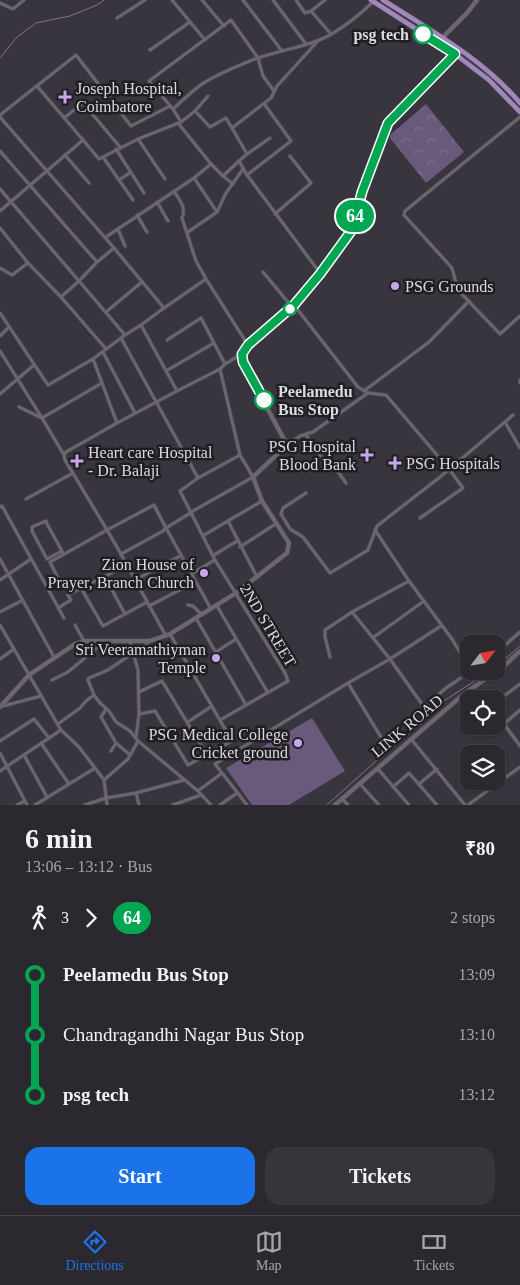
<!DOCTYPE html>
<html lang="en">
<head>
<meta charset="utf-8">
<style>
	body { margin:0; font-family:Georgia,serif; background:#37343b; color:#f1f3f6; height:100vh; display:flex; flex-direction:column; font-size:19px; white-space:nowrap }
	* { box-sizing:border-box; margin:0 }
	p { font-size:16px; color:#a6a6aa }
	.icon { flex:none; width:28px; height:28px; fill:none; stroke:currentColor; stroke-width:2; stroke-linecap:round; stroke-linejoin:round }
	.map { position:relative; height:805px; overflow:hidden }
	.panel { display:flex; flex-direction:column; background:#2b282f; flex:1 }
	.panel>* { flex:none }
	.badge { padding:0 10px; border-radius:16px; font-size:18px; line-height:32px }
	.needle { width:32px; rotate:59deg }
	.controls { position:absolute; left:460px; top:635px; display:grid; gap:10px }
	.controls a { display:grid; place-items:center; width:45px; height:45px; border-radius:10px; background:#2b282f; box-shadow:0 1px 4px #0004,0 0 0 1px #47444b; font-size:25px }
	.map>.badge { position:absolute; translate:-50% -50%; box-shadow:0 0 0 2px #fff }
	.legs { display:flex; align-items:center; gap:8px; height:55px; padding:0 25px; font-size:16px }
	.legs p { margin-inline-start:auto }
	.summary { display:flex; align-items:center; justify-content:space-between; height:85px; padding:0 25px }
	h1 { font-size:28px; font-weight:700; line-height:38px }
	.button { display:flex; gap:10px; margin-top:auto; padding:10px 25px }
	.button a { flex:1; height:58px; border-radius:15px; background:#1a73e8; color:#fff; font-size:20px; font-weight:700; line-height:58px; text-align:center }
	.button a+a { background:#37343b; color:#f1f3f6 }
	ul { padding:0 25px; list-style:none }
	li { display:flex; align-items:center; gap:18px; height:60px; font-size:19px }
	li i { display:grid; place-items:center; width:8px; height:100%; margin:0 6px; background:currentColor }
	li i::after { content:''; width:12px; height:12px; margin:-6px; border:4px solid; border-radius:50%; background:#2b282f }
	li p { margin-inline-start:auto }
	li:first-child i { background:linear-gradient(#0000 50%,currentColor 0) }
	li:last-child i { background:linear-gradient(currentColor 50%,#0000 0) }
	.tab-bar { display:flex; justify-content:space-around; align-items:center; height:70px; border-top:1px solid #47444b; background:#2b282f; font-size:14px; color:#a6a6aa }
	.tab-bar a { display:grid; justify-items:center; gap:2px }
	.tab-bar .current { color:#1a73e8 }
	.map>svg:first-child { display:block }
	.park { fill:url(#park-crowns) }
	.pitch { fill:#69597a }
	.lines { fill:none; stroke-linecap:round; stroke-linejoin:round }
	.stream { stroke:#837194; stroke-width:1 }
	.minor-casing { stroke:#565259; stroke-width:4 }
	.tertiary-casing { stroke:#565259; stroke-width:5 }
	.primary-casing { stroke:#565259; stroke-width:5.5 }
	.minor { stroke:#6b6670; stroke-width:2.5 }
	.tertiary { stroke:#6b6670; stroke-width:4 }
	.primary { stroke:#a287bd; stroke-width:4.5 }
	.line-1-casing { stroke:#fff; stroke-width:11 }
	.line-1 { stroke:#00a651; stroke-width:8 }
	.stop-1-dot { fill:#fff; stroke:#00a651; stroke-width:2.5 }
	.poi-dot { fill:#c9a5ee; stroke:#201e22; stroke-width:2 }
	.labels { text-anchor:middle; dominant-baseline:central; stroke-width:5; stroke-linejoin:round; paint-order:stroke }
	.stop-label { font-size:16px; font-weight:bold; fill:#dddae0; stroke:#201e22; text-anchor:end }
	.poi-label { font-size:16px; fill:#dddae0; stroke:#201e22; text-anchor:start }
	.street-label { font-size:16px; fill:#dddae0; stroke:#201e22 }
</style>
</head>
<body>
<div class="map">
<svg width="520" height="805" viewBox="0 0 520 805">
	<defs>
		<pattern id="park-crowns" width="20" height="18" patternUnits="userSpaceOnUse" patternTransform="scale(1.25)"><rect width="20" height="18" fill="#69597a"/><path d="M2 6a3 3 0 1 1 6 0M12 15a3 3 0 1 1 6 0" fill="none" stroke="#7e708d"/></pattern>
	</defs>
	<rect width="100%" height="100%" fill="#39353f"/>
	<polygon class="park" points="426,104 464,152 426,183 390,138 390,135"/>
	<polygon class="pitch" points="312,718 345,771 289,805 252,805 226,768"/>
	<g class="lines">
		<g class="stream">
			<polyline points="0,58 17,37 36,23 70,16 97,5 104,0"/>
			<polyline points="496,667 520,646"/>
			<polyline points="327,805 386,752 422,723 436,706 490,671"/>
		</g>
		<g class="minor-casing">
			<g id="minor">
				<polyline points="172,0 205,40"/>
				<polyline points="202,0 224,26"/>
				<polyline points="243,0 282,51"/>
				<polyline points="273,0 306,44"/>
				<polyline points="296,0 305,13 311,11 331,34"/>
				<polyline points="0,3 13,9 24,0"/>
				<polyline points="311,11 325,0"/>
				<polyline points="117,18 145,0"/>
				<polyline points="317,42 277,86 271,98 232,128 247,154 239,161 247,175 320,273"/>
				<polyline points="150,50 190,22"/>
				<polyline points="37,86 83,140"/>
				<path d="M274 91 263 76 258 58 231 20 149 81 173 109C182 101 192 91 202 84 216 75 235 67 250 61 272 52 295 49 317 41 338 33 357 17 373 2"/>
				<polyline points="195,111 210,127 226,118 232,128"/>
				<polyline points="0,115 76,55 131,126 170,106"/>
				<polyline points="0,117 114,248 97,262 79,281 0,189"/>
				<polyline points="520,117 405,211 404,215 452,268 458,290 500,334 520,316"/>
				<polyline points="64,118 83,103 120,147"/>
				<polyline points="181,122 195,111 208,96"/>
				<polyline points="138,139 165,179"/>
				<polyline points="116,149 144,193"/>
				<polyline points="0,151 97,262"/>
				<polyline points="247,154 270,138"/>
				<polyline points="65,155 89,183"/>
				<polyline points="103,157 119,180"/>
				<polyline points="211,164 223,176 239,161"/>
				<polyline points="131,172 119,180 133,200"/>
				<polyline points="247,175 291,141 265,105"/>
				<polyline points="223,176 233,184"/>
				<polyline points="194,178 217,212 226,193 243,169"/>
				<path d="M174 191C179 200 187 207 182 218L196 261 206 279"/>
				<polyline points="157,202 168,221"/>
				<polyline points="0,211 83,140 99,159 138,139 181,122 173,109"/>
				<polyline points="275,214 311,183 290,156"/>
				<polyline points="137,215 147,232"/>
				<polyline points="0,228 28,263"/>
				<polyline points="118,229 125,246"/>
				<polyline points="188,232 217,212"/>
				<polyline points="106,237 194,178 211,164 178,123"/>
				<polyline points="114,248 164,308 141,325"/>
				<polyline points="0,268 12,275 28,263 61,297 79,281 125,335 141,325 177,391 220,369 225,364 242,354"/>
				<polyline points="263,272 292,307"/>
				<polyline points="61,297 106,349"/>
				<polyline points="294,305 358,387 368,393 386,395 449,469 463,488 420,518"/>
				<polyline points="164,308 206,279 248,345"/>
				<polyline points="106,312 142,282"/>
				<polyline points="0,313 48,385 93,359"/>
				<polyline points="125,335 93,359 117,423 177,391"/>
				<polyline points="0,336 9,327"/>
				<polyline points="121,338 198,478"/>
				<polyline points="167,340 201,318 225,364"/>
				<polyline points="0,351 42,418 102,383"/>
				<polyline points="103,352 135,413"/>
				<polyline points="220,369 240,455"/>
				<polyline points="166,371 214,343"/>
				<polyline points="520,380 520,383"/>
				<polyline points="364,391 429,342 469,301"/>
				<polyline points="0,394 34,365"/>
				<polyline points="19,407 42,418 64,455"/>
				<polyline points="505,422 520,448"/>
				<polyline points="306,435 326,464 334,466 346,483"/>
				<polyline points="287,445 300,436 313,432 368,393"/>
				<polyline points="306,493 283,508 281,514 290,529 303,537 330,573 368,550 377,526 440,477 513,415"/>
				<polyline points="26,499 73,473"/>
				<polyline points="0,507 2,506 64,618"/>
				<polyline points="228,521 257,577"/>
				<polyline points="375,530 409,581 352,612 390,659 424,707 446,688 471,671"/>
				<polyline points="204,535 262,501"/>
				<polyline points="240,547 277,523"/>
				<polyline points="62,551 47,559 32,531 32,527 46,521 47,524 62,551 63,554"/>
				<polyline points="121,554 107,530 154,505 166,528 192,512 193,511 253,477 240,455 198,478 180,491 215,560 285,673 288,681 220,720"/>
				<polyline points="214,555 237,541"/>
				<polyline points="0,559 54,657"/>
				<polyline points="127,565 121,554 163,531 166,528 211,609"/>
				<polyline points="191,574 215,560"/>
				<polyline points="105,577 125,614"/>
				<polyline points="0,580 31,559"/>
				<polyline points="135,580 180,556"/>
				<polyline points="409,581 452,639 469,667"/>
				<polyline points="60,582 50,562 107,530 65,460 64,455 66,452 117,423"/>
				<polyline points="81,588 103,626 147,602"/>
				<polyline points="188,605 193,606 202,615"/>
				<polyline points="149,606 195,582"/>
				<polyline points="217,606 268,693"/>
				<polyline points="58,608 71,600 68,595 127,565 166,636"/>
				<polyline points="0,612 23,600"/>
				<polyline points="196,618 246,705"/>
				<polyline points="0,625 61,730 79,747 104,780"/>
				<polyline points="75,625 84,641"/>
				<polyline points="374,637 424,601"/>
				<polyline points="130,642 138,670 139,714 136,737"/>
				<polyline points="216,652 236,639"/>
				<polyline points="133,653 108,670 89,678 88,680 94,695 100,703 109,711 116,722 130,731 138,741 198,791 211,805"/>
				<polyline points="496,653 520,632"/>
				<polyline points="134,655 150,641"/>
				<polyline points="330,657 325,637 325,630 352,612"/>
				<polyline points="0,659 14,649"/>
				<polyline points="52,680 68,672 104,642"/>
				<polyline points="139,692 162,681 207,755"/>
				<polyline points="496,702 520,684"/>
				<polyline points="3,706 41,696"/>
				<polyline points="106,709 101,717 116,743 130,755"/>
				<polyline points="496,713 520,746"/>
				<polyline points="139,714 155,711 188,765 232,741 170,634"/>
				<polyline points="188,722 212,706"/>
				<polyline points="58,724 80,708 86,701 94,695"/>
				<polyline points="504,724 520,710"/>
				<polyline points="411,739 465,805"/>
				<polyline points="0,741 34,719 49,738"/>
				<polyline points="384,742 348,683 390,659 441,626"/>
				<polyline points="41,743 69,784"/>
				<polyline points="111,751 116,743"/>
				<polyline points="0,753 27,805"/>
				<polyline points="24,755 47,797"/>
				<polyline points="378,769 409,805"/>
				<polyline points="0,771 61,730"/>
				<polyline points="222,773 215,764 348,683"/>
				<polyline points="360,784 379,805"/>
				<polyline points="419,784 437,769"/>
				<polyline points="393,787 409,773 437,805"/>
				<polyline points="198,791 222,773 247,805"/>
				<polyline points="136,793 139,805"/>
				<polyline points="342,799 348,805"/>
				<polyline points="17,805 25,801"/>
				<polyline points="35,805 95,768"/>
				<polyline points="85,805 106,798 136,793 184,780"/>
				<polyline points="107,805 104,780 128,759 138,741"/>
				<polyline points="173,805 201,795"/>
				<polyline points="220,805 237,793"/>
				<polyline points="468,805 520,767"/>
			</g>
		</g>
		<g class="tertiary-casing">
			<g id="tertiary">
				<polyline points="442,38 467,13 477,0"/>
				<polyline points="0,707 29,675 75,644 84,641 150,641 170,634 236,593 287,553 289,543 262,501 253,477 287,445 243,363 242,354 248,345 294,305 320,274 353,230 362,192 388,123 455,54"/>
				<polyline points="335,805 465,693 503,667 520,651"/>
			</g>
		</g>
		<g class="primary-casing">
			<g id="primary">
				<polyline points="371,0 455,54 489,80 520,112"/>
				<path d="M383 0C430 30 483 59 520 103"/>
			</g>
		</g>
		<use href="#minor" class="minor"/>
		<use href="#tertiary" class="tertiary"/>
		<use href="#primary" class="primary"/>
	</g>
	<g class="lines">
		<g class="line-1-casing">
			<polyline id="line-1" points="264,400 243,362 242,354 248,345 294,305 320,274 352,230 362,192 388,123 455,54 423,34"/>
		</g>
		<use href="#line-1" class="line-1"/>
	</g>
	<g class="stop-1-dot">
		<circle cx="423" cy="34" r="9"/>
		<circle cx="290" cy="309" r="6"/>
		<circle cx="264" cy="400" r="9"/>
	</g>
	<g class="poi-dot">
		<path d="M62.5 89.5h5v5h5v5h-5v5h-5v-5h-5v-5h5z"/>
		<circle cx="395" cy="286" r="5"/>
		<path d="M364.5 447.5h5v5h5v5h-5v5h-5v-5h-5v-5h5z"/>
		<path d="M74.5 453.5h5v5h5v5h-5v5h-5v-5h-5v-5h5z"/>
		<path d="M392.5 455.5h5v5h5v5h-5v5h-5v-5h-5v-5h5z"/>
		<circle cx="204" cy="573" r="5"/>
		<circle cx="216" cy="658" r="5"/>
		<circle cx="298" cy="743" r="5"/>
	</g>
	<g class="labels">
		<g class="stop-label">
			<text x="409" y="34">psg tech</text>
			<text x="278" y="391" text-anchor="start">Peelamedu<tspan x="278" dy="18">Bus Stop</tspan></text>
		</g>
		<g class="poi-label">
			<text x="76" y="88">Joseph Hospital,<tspan x="76" dy="18">Coimbatore</tspan></text>
			<text x="405" y="286">PSG Grounds</text>
			<text x="356" y="446" text-anchor="end">PSG Hospital<tspan x="356" dy="18">Blood Bank</tspan></text>
			<text x="88" y="452">Heart care Hospital<tspan x="88" dy="18">- Dr. Balaji</tspan></text>
			<text x="406" y="463">PSG Hospitals</text>
			<text x="194" y="564" text-anchor="end">Zion House of<tspan x="194" dy="18">Prayer, Branch Church</tspan></text>
			<text x="206" y="649" text-anchor="end">Sri Veeramathiyman<tspan x="206" dy="18">Temple</tspan></text>
			<text x="288" y="734" text-anchor="end">PSG Medical College<tspan x="288" dy="18">Cricket ground</tspan></text>
		</g>
		<g class="street-label">
			<text transform="translate(268 625) rotate(59)">2ND STREET</text>
			<text transform="translate(407 726) rotate(-40)">LINK ROAD</text>
		</g>
	</g>
</svg>
<div class="controls">
<a><svg class="needle" viewBox="-14 -14 28 28"><path d="M0-13l5 13h-10z" fill="#e53935"/><path d="M0 13l5-13h-10z" fill="#a6a6aa"/></svg></a>
<a><svg class="icon" aria-label="locate" viewBox="0 0 24 24"><circle cx="12" cy="12" r="6"/><path d="M12 2v4M12 18v4M2 12h4M18 12h4"/></svg></a>
<a><svg class="icon" aria-label="layers" viewBox="0 0 24 24"><path d="M12 4l9 5-9 5-9-5zM3 14l9 5 9-5"/></svg></a>
</div>
<b class="badge" style="left:355px;top:216px;background:#00a651;color:#fff">64</b>
</div>
<section class="panel">
<div class="summary"><div><h1>6 min</h1><p>13:06 – 13:12 · Bus</p></div><b>₹80</b></div>
<div class="legs"><svg class="icon" aria-label="walk" viewBox="0 0 24 24"><circle cx="13" cy="4" r="2"/><path d="M13 8l-2 6 4 7M11 14l-3 7M7 12l3-4h3l4 4"/></svg>3<svg class="icon" aria-label="forward" viewBox="0 0 24 24"><path d="M9 5l7 7-7 7"/></svg><b class="badge" style="background:#00a651;color:#fff">64</b><p>2 stops</p></div>
<ul>
<li><i style="color:#00a651"></i><b>Peelamedu Bus Stop</b><p>13:09</p></li>
<li><i style="color:#00a651"></i><span>Chandragandhi Nagar Bus Stop</span><p>13:10</p></li>
<li><i style="color:#00a651"></i><b>psg tech</b><p>13:12</p></li>
</ul>
<div class="button"><a>Start</a><a>Tickets</a></div>
</section>
<nav class="tab-bar">
<a class="current"><svg class="icon" aria-label="directions" viewBox="0 0 24 24"><path d="M12 3l9 9-9 9-9-9zM9 14v-3h6M13 9l2 2-2 2"/></svg>Directions</a>
<a><svg class="icon" aria-label="map" viewBox="0 0 24 24"><path d="M3 6l6-2 6 2 6-2v14l-6 2-6-2-6 2zM9 4v14M15 6v14"/></svg>Map</a>
<a><svg class="icon" aria-label="tickets" viewBox="0 0 24 24"><path d="M3 7h18v10H3zM15 7v10"/></svg>Tickets</a>
</nav>
</body>
</html>
